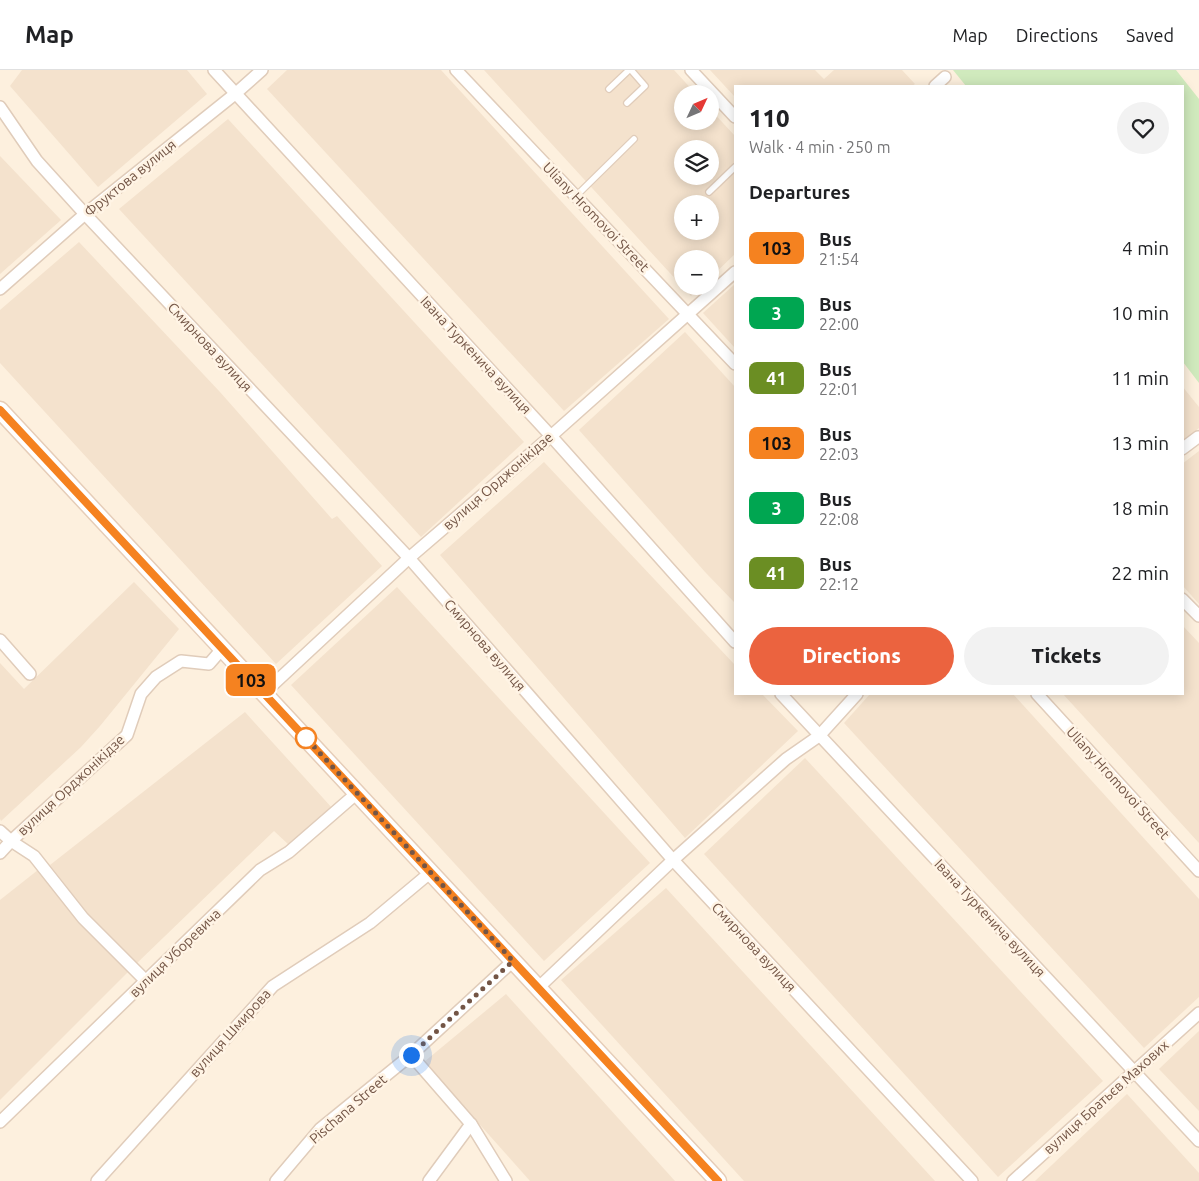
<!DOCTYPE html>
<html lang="en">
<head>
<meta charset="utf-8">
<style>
	body { margin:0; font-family:Ubuntu,sans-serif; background:#f2f2f2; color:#202124; height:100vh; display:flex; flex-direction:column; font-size:19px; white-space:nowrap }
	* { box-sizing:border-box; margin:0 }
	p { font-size:16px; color:#757577 }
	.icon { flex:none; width:28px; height:28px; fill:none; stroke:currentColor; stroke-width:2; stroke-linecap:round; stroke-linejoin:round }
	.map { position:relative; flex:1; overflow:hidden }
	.side { position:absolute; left:734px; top:15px; width:450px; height:610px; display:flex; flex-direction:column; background:#fff; border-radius:0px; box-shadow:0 2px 12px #0003 }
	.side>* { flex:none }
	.badge { padding:0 10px; border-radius:8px; font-size:18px; line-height:32px }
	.needle { width:32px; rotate:46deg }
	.tools { position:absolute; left:674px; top:15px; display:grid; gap:10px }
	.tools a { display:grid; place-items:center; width:45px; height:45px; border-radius:50%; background:#fff; box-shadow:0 2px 12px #0003; font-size:25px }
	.you { position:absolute; width:25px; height:25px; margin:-12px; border:4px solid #fff; border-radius:50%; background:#1a73e8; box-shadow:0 0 0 8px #1a73e833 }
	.map>.badge { position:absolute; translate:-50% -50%; box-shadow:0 0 0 2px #fff }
	h2 { padding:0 15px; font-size:19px; line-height:45px }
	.round { display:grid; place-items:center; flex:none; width:52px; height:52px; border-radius:26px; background:#f2f2f2 }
	.summary { display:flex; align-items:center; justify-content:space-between; height:85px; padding:0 15px }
	h1 { font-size:24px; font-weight:800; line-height:38px }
	.button { display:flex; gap:10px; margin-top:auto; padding:10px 15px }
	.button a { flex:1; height:58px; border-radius:30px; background:#eb633f; color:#fff; font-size:20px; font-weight:800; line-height:58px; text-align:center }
	.button a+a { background:#f2f2f2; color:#202124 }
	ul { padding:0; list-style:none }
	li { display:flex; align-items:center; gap:15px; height:65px; padding:0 15px }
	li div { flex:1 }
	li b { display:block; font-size:19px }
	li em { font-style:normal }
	li .badge { min-width:55px; font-weight:700; text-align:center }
	header { display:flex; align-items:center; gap:30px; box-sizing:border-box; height:70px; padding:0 25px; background:#fff; border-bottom:1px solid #e0e0e0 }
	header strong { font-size:24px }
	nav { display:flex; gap:28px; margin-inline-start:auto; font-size:18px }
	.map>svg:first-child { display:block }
	.residential { fill:#f4e2cd; fill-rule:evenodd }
	.green { fill:#d0eabd }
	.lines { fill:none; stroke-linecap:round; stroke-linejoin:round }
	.lane-casing { stroke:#e0ccba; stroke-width:8 }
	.street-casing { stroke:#e0ccba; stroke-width:14 }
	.secondary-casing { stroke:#e6cdb8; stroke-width:19 }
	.lane { stroke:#fff; stroke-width:5.5 }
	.street { stroke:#fff; stroke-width:11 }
	.secondary { stroke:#fff; stroke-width:16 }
	.line-casing { stroke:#fff; stroke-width:11 }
	.line { stroke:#f58220; stroke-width:8 }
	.walk { stroke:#735546; stroke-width:5; stroke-dasharray:0 9 }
	.stop-dot { fill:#fff; stroke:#f58220; stroke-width:2.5 }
	.labels { text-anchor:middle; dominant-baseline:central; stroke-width:5; stroke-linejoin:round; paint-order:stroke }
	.street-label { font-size:14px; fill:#735546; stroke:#fff4e5 }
</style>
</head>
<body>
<header>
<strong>Map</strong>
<nav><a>Map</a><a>Directions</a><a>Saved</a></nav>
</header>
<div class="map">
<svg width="1199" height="1111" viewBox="0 0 1199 1111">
	<rect width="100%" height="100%" fill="#fdf0de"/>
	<g class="residential">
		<polygon points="22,0 187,0 207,24 98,117 10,16"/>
		<polygon points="287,0 441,0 669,249 564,341 267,19"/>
		<path d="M484 0H674L696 24H682V51H710V39L735 66V184L710 208V189H682V216H701L691 226ZM682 79H710V106H682ZM682 134H710V161H682Z"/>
		<polygon points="710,0 815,0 824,9 834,0 902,0 915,14 912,16 735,16 735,27"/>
		<polygon points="228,49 524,372 421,467 119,139"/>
		<polygon points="0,86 61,150 0,204"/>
		<polygon points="79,172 220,322 332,449 337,446 382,496 276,594 0,293 0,240"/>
		<polygon points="735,214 735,278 703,243"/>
		<polygon points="685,262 735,317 735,533 706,503 579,360"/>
		<polygon points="1182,316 1199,337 1199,358 1183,371"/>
		<polygon points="1199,381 1199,534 1183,516 1182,394"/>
		<polygon points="544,392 735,595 735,624 762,624 798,661 685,768 440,485"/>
		<polygon points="134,512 179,559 100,656 81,677 1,751 0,749 0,593 24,619"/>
		<polygon points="397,517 650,793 544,891 291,615"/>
		<polygon points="1183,556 1199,573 1199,773 1063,624 1182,624"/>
		<polygon points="870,624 1013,624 1199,829 1199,927 1144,978 844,653"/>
		<polygon points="245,642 333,739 289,775 274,761 136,894 88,844 50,795"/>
		<polygon points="805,688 1103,1011 998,1107 704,784"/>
		<polygon points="38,800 129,901 0,1030 0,830"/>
		<polygon points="666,818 935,1111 744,1111 561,910"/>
		<polygon points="506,924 675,1111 530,1111 424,992"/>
		<polygon points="1199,961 1199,1041 1159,999"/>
		<polygon points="1127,1024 1199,1103 1199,1111 1035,1111"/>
	</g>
	<polygon class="green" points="953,0 1176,0 1199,29 1199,313 1183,292 1182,16 966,16"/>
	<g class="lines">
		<g class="lane-casing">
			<g id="lane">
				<polyline points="609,19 629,0"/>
				<polyline points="627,33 645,16 631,0"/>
				<polyline points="709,122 735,97"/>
				<polyline points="576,126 634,69"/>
			</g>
		</g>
		<g class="street-casing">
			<g id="street">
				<polyline points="214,0 551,366 735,572"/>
				<polyline points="456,0 735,294"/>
				<polyline points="691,0 735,47"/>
				<polyline points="935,16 945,7"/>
				<polyline points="0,37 37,91 85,144 409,488 673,790 972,1111"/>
				<polyline points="0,219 85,144 235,24 262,0"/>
				<polyline points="1182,379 1198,367"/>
				<polyline points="1182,529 1199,546"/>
				<polyline points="0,570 30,604"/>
				<polyline points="264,623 409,488 551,366 735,202"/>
				<polyline points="781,624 1199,1071"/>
				<polyline points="1037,624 1199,801"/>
				<polyline points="0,761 11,771 34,786 83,848 146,911"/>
				<polyline points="0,783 11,771 127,665 141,624 156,607 181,591 209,594 222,579"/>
				<polyline points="538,918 673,790 786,689 819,666 857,624"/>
				<polyline points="411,985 471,1054 506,1111"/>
				<polyline points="0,1052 260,800 289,782 357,723"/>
				<polyline points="97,1111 273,916 370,853 431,802"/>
				<polyline points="276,1111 320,1059 411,985 513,891"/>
				<polyline points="429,1111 471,1054"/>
				<polyline points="1013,1111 1199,943"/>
			</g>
		</g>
		<g class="secondary-casing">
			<polyline id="secondary" points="0,340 718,1111"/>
		</g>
		<use href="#lane" class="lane"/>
		<use href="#street" class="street"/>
		<use href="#secondary" class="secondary"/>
	</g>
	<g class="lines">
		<g class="line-casing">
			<polyline id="line" points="0,340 718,1111"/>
		</g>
		<use href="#line" class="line"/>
		<polyline class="walk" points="306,668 304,666 513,891 411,985"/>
	</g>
	<circle class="stop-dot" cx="306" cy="668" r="10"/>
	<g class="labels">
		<g class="street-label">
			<text transform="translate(130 108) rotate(-39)">Фруктова вулиця</text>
			<text transform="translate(596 147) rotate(46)">Uliany Hromovoi Street</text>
			<text transform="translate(210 277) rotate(47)">Смирнова вулиця</text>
			<text transform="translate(476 285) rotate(47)">Івана Туркенича вулиця</text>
			<text transform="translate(498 411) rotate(-41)">вулиця Орджонікідзе</text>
			<text transform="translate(485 575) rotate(49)">Смирнова вулиця</text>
			<text transform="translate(1118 713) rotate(48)">Uliany Hromovoi Street</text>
			<text transform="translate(71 715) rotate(-43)">вулиця Орджонікідзе</text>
			<text transform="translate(990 848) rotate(47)">Івана Туркенича вулиця</text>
			<text transform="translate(754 877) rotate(47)">Смирнова вулиця</text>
			<text transform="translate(175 883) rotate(-44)">вулиця Уборевича</text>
			<text transform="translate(230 963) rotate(-48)">вулиця Шмирова</text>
			<text transform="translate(1106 1027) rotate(-42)">вулиця Братьєв Махових</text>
			<text transform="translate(348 1039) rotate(-41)">Pischana Street</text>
		</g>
	</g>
</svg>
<div class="tools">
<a><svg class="needle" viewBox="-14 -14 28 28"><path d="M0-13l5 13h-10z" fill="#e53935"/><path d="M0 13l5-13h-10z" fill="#757577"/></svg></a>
<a><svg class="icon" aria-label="layers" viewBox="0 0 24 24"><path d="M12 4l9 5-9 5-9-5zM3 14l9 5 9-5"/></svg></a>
<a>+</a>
<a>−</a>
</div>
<div class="you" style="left:411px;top:985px"></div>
<b class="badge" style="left:251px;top:610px;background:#f58220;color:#111">103</b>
<section class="side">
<div class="summary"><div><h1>110</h1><p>Walk · 4 min · 250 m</p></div><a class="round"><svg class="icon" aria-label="heart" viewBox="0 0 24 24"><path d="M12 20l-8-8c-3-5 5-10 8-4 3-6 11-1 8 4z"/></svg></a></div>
<h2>Departures</h2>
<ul>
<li><span class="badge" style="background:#f58220;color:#111">103</span><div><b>Bus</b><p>21:54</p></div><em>4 min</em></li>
<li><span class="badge" style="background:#00a651;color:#fff">3</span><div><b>Bus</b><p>22:00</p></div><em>10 min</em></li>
<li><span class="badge" style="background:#6b8e23;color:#fff">41</span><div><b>Bus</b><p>22:01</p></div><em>11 min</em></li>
<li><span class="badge" style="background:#f58220;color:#111">103</span><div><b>Bus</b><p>22:03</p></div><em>13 min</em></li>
<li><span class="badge" style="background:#00a651;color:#fff">3</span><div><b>Bus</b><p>22:08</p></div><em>18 min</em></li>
<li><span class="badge" style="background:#6b8e23;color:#fff">41</span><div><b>Bus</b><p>22:12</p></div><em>22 min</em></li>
</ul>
<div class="button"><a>Directions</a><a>Tickets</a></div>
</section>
</div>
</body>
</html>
